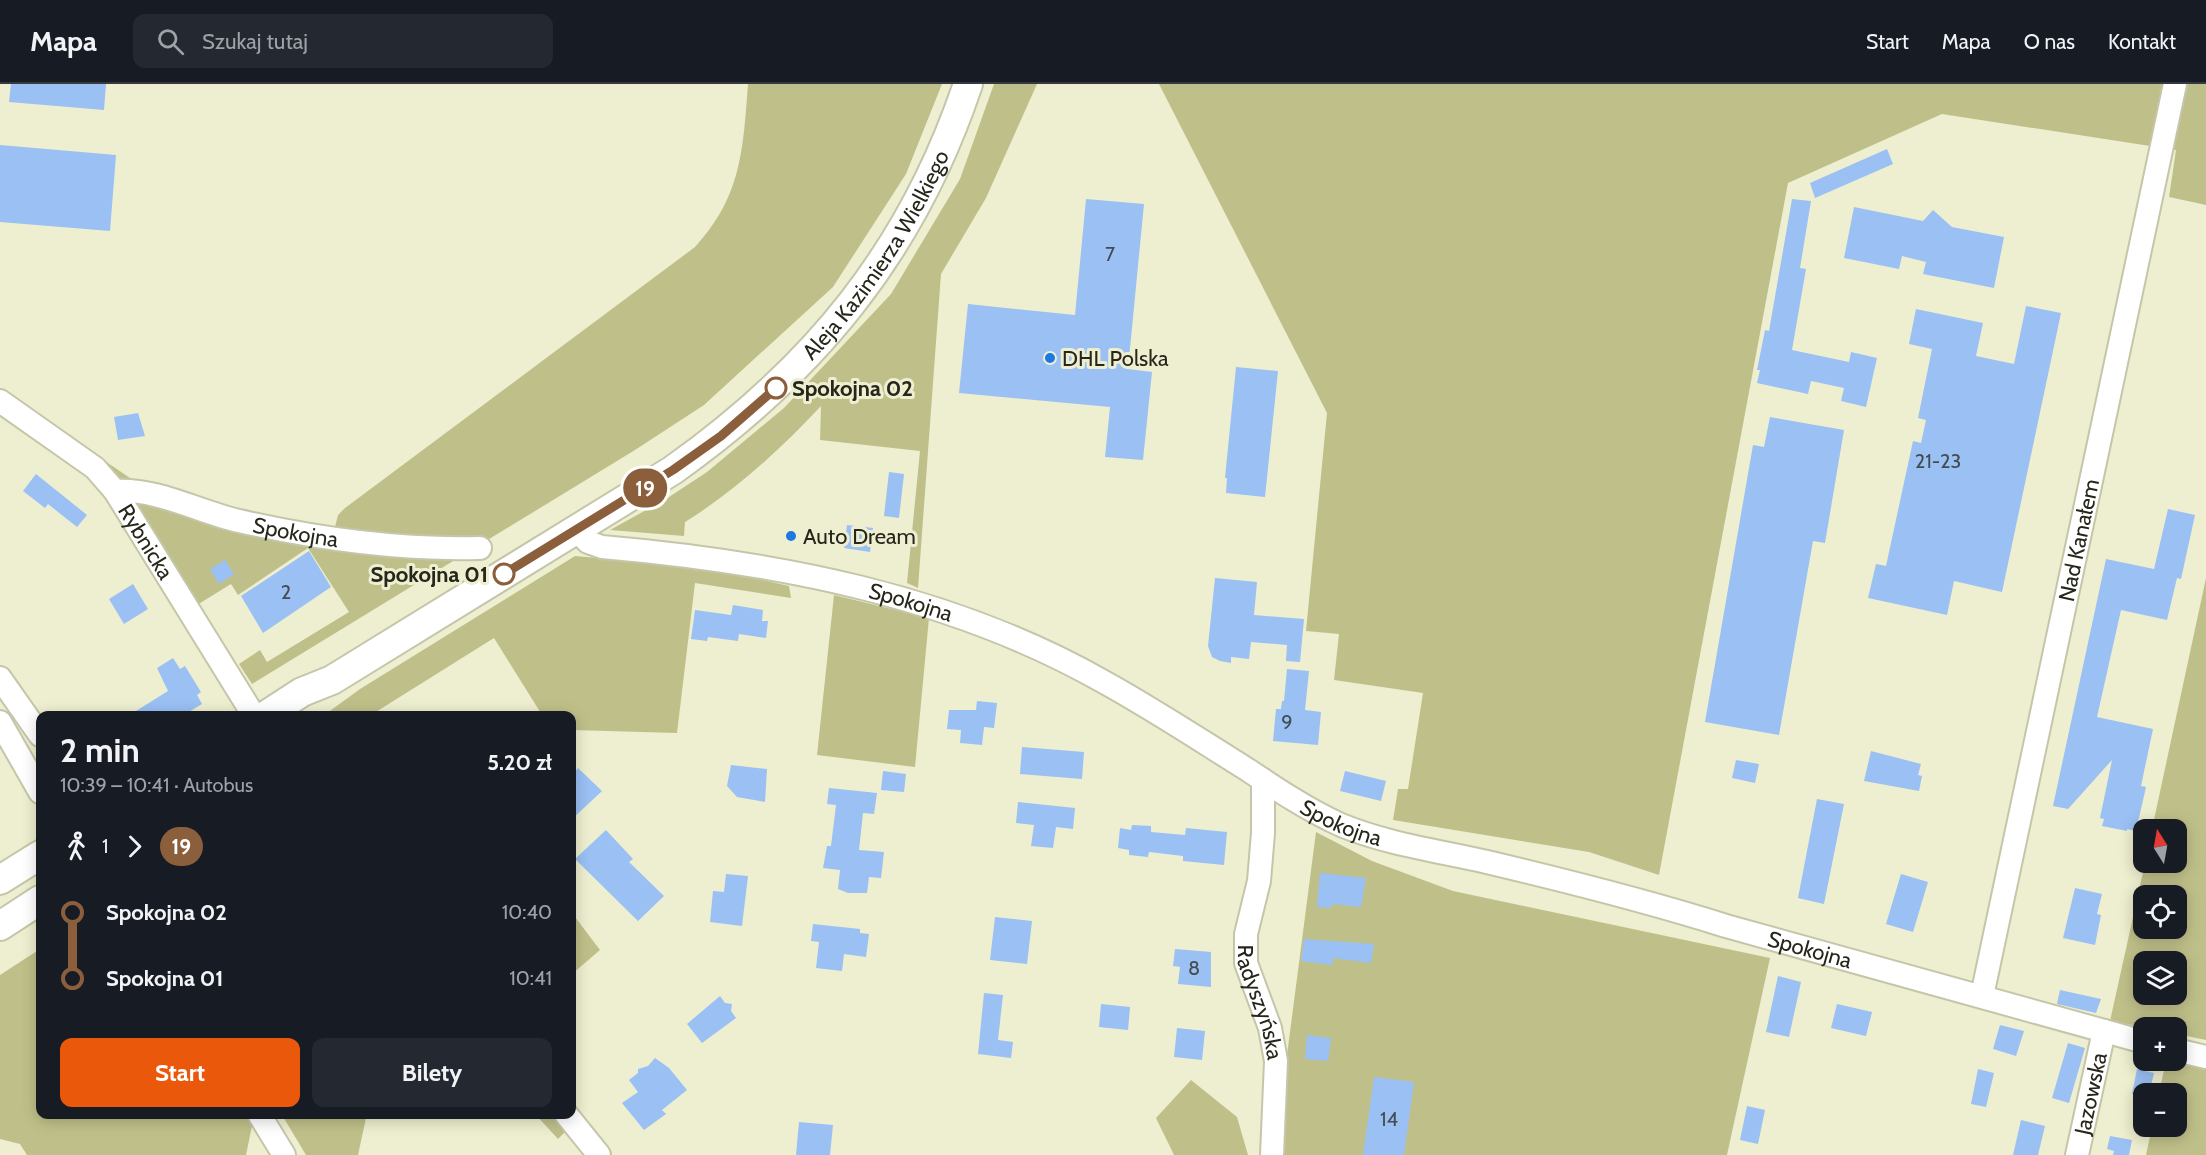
<!DOCTYPE html>
<html lang="pl">
<head>
<meta charset="utf-8">
<style>
	body { margin:0; font-family:Cabin,sans-serif; background:#242831; color:#f1f3f6; height:100vh; display:flex; flex-direction:column; font-size:22px; white-space:nowrap }
	* { box-sizing:border-box; margin:0 }
	p { font-size:20px; color:#9ea1a6 }
	.icon { flex:none; width:33px; height:33px; fill:none; stroke:currentColor; stroke-width:2; stroke-linecap:round; stroke-linejoin:round }
	.map { position:relative; flex:1; overflow:hidden }
	.drawer { position:absolute; left:36px; top:627px; width:540px; height:408px; display:flex; flex-direction:column; background:#171b24; border-radius:12px; box-shadow:0 3px 15px #0003 }
	.drawer>* { flex:none }
	.badge { padding:0 12px; border-radius:20px; font-size:21px; line-height:39px }
	.needle { width:39px; rotate:349deg }
	.fabs { position:absolute; left:2133px; top:735px; display:grid; gap:12px }
	.fabs a { display:grid; place-items:center; width:54px; height:54px; border-radius:12px; background:#171b24; box-shadow:0 3px 15px #0003; font-size:30px }
	.map>.badge { position:absolute; translate:-50% -50%; box-shadow:0 0 0 3px #fff }
	.legs { display:flex; align-items:center; gap:9px; height:66px; padding:0 24px; font-size:20px }
	.legs p { margin-inline-start:auto }
	.headline { display:flex; align-items:center; justify-content:space-between; height:102px; padding:0 24px }
	h1 { font-size:33px; font-weight:700; line-height:45px }
	.button { display:flex; gap:12px; margin-top:auto; padding:12px 24px }
	.button a { flex:1; height:69px; border-radius:12px; background:#ea580c; color:#fff; font-size:24px; font-weight:700; line-height:69px; text-align:center }
	.button a+a { background:#242831; color:#f1f3f6 }
	ul { padding:0 24px; list-style:none }
	li { display:flex; align-items:center; gap:21px; height:66px; font-size:22px }
	li i { display:grid; place-items:center; width:9px; height:100%; margin:0 8px; background:currentColor }
	li i::after { content:''; width:15px; height:15px; margin:-8px; border:4px solid; border-radius:50%; background:#171b24 }
	li p { margin-inline-start:auto }
	li:first-child i { background:linear-gradient(#0000 50%,currentColor 0) }
	li:last-child i { background:linear-gradient(currentColor 50%,#0000 0) }
	header { display:flex; align-items:center; gap:36px; box-sizing:border-box; height:84px; padding:0 30px; background:#171b24; border-bottom:2px solid #363941 }
	header strong { font-size:28px }
	nav { display:flex; gap:33px; margin-inline-start:auto; font-size:21px }
	.search { width:420px; height:54px; background:#242831; display:flex; align-items:center; gap:15px; box-sizing:border-box; padding:0 21px; border-radius:12px; color:#9ea1a6; font-size:22px }
	.map>svg:first-child { display:block }
	.green { fill:#bfc089; fill-rule:evenodd }
	.building { fill:#9ac0f4 }
	.lines { fill:none; stroke-linecap:round; stroke-linejoin:round }
	.minor-casing { stroke:#c5c6a9; stroke-width:26 }
	.major-casing { stroke:#c5c6a9; stroke-width:32 }
	.minor { stroke:#fff; stroke-width:22 }
	.major { stroke:#fff; stroke-width:28 }
	.line-1-casing { stroke:#fff; stroke-width:14 }
	.line-1 { stroke:#8b5e3c; stroke-width:9 }
	.poi-dot { fill:#1d78e1; stroke:#eeefd0; stroke-width:2 }
	.stop-1-dot { fill:#fff; stroke:#8b5e3c; stroke-width:3 }
	.labels { text-anchor:middle; dominant-baseline:central; stroke-width:6; stroke-linejoin:round; paint-order:stroke }
	.number-label { font-size:20px; fill:#434c51 }
	.street-label { font-size:22px; fill:#26261b; stroke:#eeefd0 }
	.poi-label { font-size:22px; fill:#26261b; stroke:#eeefd0; text-anchor:start }
	.stop-label { font-size:22px; font-weight:bold; fill:#26261b; stroke:#eeefd0; text-anchor:start }
</style>
</head>
<body>
<header>
<strong>Mapa</strong>
<div class="search"><svg class="icon" aria-label="search" viewBox="0 0 24 24"><circle cx="10" cy="10" r="6"/><path d="M15 15l6 6"/></svg>Szukaj tutaj</div>
<nav><a>Start</a><a>Mapa</a><a>O nas</a><a>Kontakt</a></nav>
</header>
<div class="map">
<svg width="2206" height="1071" viewBox="0 0 2206 1071">
	<rect width="100%" height="100%" fill="#eeefd0"/>
	<g class="green">
		<path d="M748 0H942L906 90 833 203 704 321 635 366 252 600 239 580 260 566 267 578 349 528 308 464 238 511 231 500 197 521 96 371 133 396 227 426 334 447 338 431 345 424 695 163C742 112 743 65 748 0Z"/>
		<path d="M994 0H1037L986 114 941 190 918 504 907 499 920 367 820 356 821 322C781 365 735 407 685 438L684 452 610 446 666 415 707 388 784 324 891 210 960 95Z"/>
		<polygon points="1159,0 2206,0 2206,121 2169,113 2176,66 1942,30 1788,99 1659,791 1589,768 1393,736 1398,705 1408,705 1423,609 1334,596 1339,550 1306,547 1327,329"/>
		<polygon points="575,472 709,484 789,502 791,514 695,499 677,649 572,646 572,632 542,631 494,554 371,631 323,632 360,605"/>
		<path d="M2206 494V956L2177 950 2176 944 2144 943 2110 937 2145 779 2176 778V746L2152 745ZM2144 812H2176V844H2144ZM2144 878H2176V910H2144Z"/>
		<polygon points="834,511 929,534 915,683 817,671"/>
		<polygon points="1316,748 1372,777 1453,807 1770,874 1727,1071 1274,1071"/>
		<polygon points="572,829 600,866 572,890"/>
		<polygon points="40,865 40,1030 245,1031 252,1042 246,1071 27,1071 20,1060 0,1055 0,891"/>
		<polygon points="2176,976 2206,983 2206,1071 2146,1071 2152,1043 2176,1042 2176,1010 2159,1009 2166,977"/>
		<polygon points="1191,996 1237,1033 1248,1071 1174,1071 1156,1034"/>
		<polygon points="282,1031 372,1031 366,1034 358,1071 306,1071"/>
		<polygon points="536,1031 556,1031 567,1046 558,1055"/>
	</g>
	<g class="building">
		<polygon points="11,0 106,0 104,26 9,18"/>
		<polygon points="0,61 116,71 110,147 0,138"/>
		<polygon points="1887,65 1893,80 1815,114 1810,99"/>
		<polygon points="1086,115 1144,120 1128,285 1152,288 1143,376 1105,373 1110,323 959,309 968,220 1075,231"/>
		<polygon points="1792,115 1811,117 1800,184 1806,185 1792,266 1849,278 1851,268 1877,274 1866,323 1841,317 1844,304 1811,297 1808,310 1757,299 1760,286 1757,286 1765,246 1769,247"/>
		<polygon points="1854,123 1923,137 1933,126 1952,143 2004,153 1994,204 1923,190 1926,178 1902,172 1899,185 1844,174"/>
		<polygon points="2026,222 2061,229 2002,508 1954,497 1947,531 1868,514 1876,480 1886,482 1913,357 1921,359 1926,336 1918,334 1932,265 1909,260 1916,225 1983,239 1976,272 2014,280"/>
		<polygon points="1236,283 1278,287 1265,413 1226,409 1227,394 1225,394"/>
		<polygon points="138,329 145,352 118,356 114,333"/>
		<polygon points="1770,333 1844,346 1825,459 1813,457 1779,651 1705,638 1753,361 1764,363"/>
		<polygon points="889,388 904,390 899,434 884,432"/>
		<polygon points="36,390 87,431 77,443 48,420 45,424 23,407"/>
		<polygon points="2168,425 2195,431 2181,495 2177,494 2167,536 2121,526 2097,633 2153,645 2141,702 2146,703 2136,747 2127,745 2127,747 2102,742 2104,735 2100,734 2112,676 2068,725 2053,722 2106,475 2154,485"/>
		<polygon points="847,441 873,444 870,468 844,464"/>
		<polygon points="309,467 331,503 263,549 241,512"/>
		<polygon points="225,476 234,490 219,500 210,485"/>
		<polygon points="1215,494 1257,498 1254,531 1304,535 1300,578 1286,577 1287,561 1251,558 1249,575 1231,573 1231,579 1220,577 1212,573 1208,562"/>
		<polygon points="133,500 148,525 124,540 109,515"/>
		<polygon points="733,521 763,526 762,537 768,537 766,554 739,550 738,557 708,553 707,557 691,555 695,526 731,531"/>
		<polygon points="173,574 180,585 185,582 201,608 197,611 202,620 182,632 128,632 168,607 157,584"/>
		<polygon points="1287,585 1309,587 1305,626 1321,628 1318,661 1273,657 1276,625 1281,625 1282,617 1284,617"/>
		<polygon points="977,617 997,619 994,644 984,643 982,661 960,659 961,646 947,645 949,626 976,626"/>
		<polygon points="1022,663 1084,668 1082,695 1020,690"/>
		<polygon points="1871,667 1921,680 1918,691 1922,692 1919,707 1864,697"/>
		<polygon points="1736,676 1759,680 1755,699 1732,694"/>
		<polygon points="731,681 767,685 765,718 737,713 727,702"/>
		<polygon points="578,684 602,707 572,735 572,691"/>
		<polygon points="883,687 906,690 904,708 881,706"/>
		<polygon points="1345,687 1386,697 1381,717 1340,707"/>
		<polygon points="829,704 877,709 874,730 863,729 859,766 884,768 881,794 869,793 867,809 848,809 838,805 840,786 823,784 827,762 831,762 836,721 827,720"/>
		<polygon points="1817,715 1844,720 1824,820 1798,814"/>
		<polygon points="1018,718 1075,724 1073,745 1056,743 1053,764 1031,762 1034,741 1016,739"/>
		<polygon points="1132,741 1151,742 1151,748 1185,751 1186,744 1227,748 1224,781 1183,777 1183,772 1149,768 1148,773 1129,771 1129,766 1118,764 1120,744 1131,746"/>
		<polygon points="606,746 633,775 629,778 664,812 638,837 575,775"/>
		<polygon points="1320,789 1366,794 1361,823 1332,820 1331,824 1317,823"/>
		<polygon points="726,790 748,792 742,842 710,838 713,807 724,808"/>
		<polygon points="1901,790 1928,798 1913,848 1886,840"/>
		<polygon points="2075,804 2102,810 2097,830 2101,831 2095,861 2063,854"/>
		<polygon points="995,833 1032,837 1027,880 990,876"/>
		<polygon points="813,840 860,845 860,849 869,850 866,873 844,870 842,887 816,884 819,858 811,857"/>
		<polygon points="1304,855 1374,860 1371,879 1333,874 1332,881 1301,877"/>
		<polygon points="1175,865 1211,868 1211,903 1178,900 1180,883 1173,882"/>
		<polygon points="1778,892 1801,898 1789,953 1766,948"/>
		<polygon points="2060,906 2101,915 2096,929 2057,920"/>
		<polygon points="984,909 1003,911 998,956 1013,958 1011,974 978,970"/>
		<polygon points="720,912 725,919 732,920 731,927 736,934 702,959 687,940"/>
		<polygon points="1101,920 1130,923 1128,946 1099,943"/>
		<polygon points="1837,920 1872,928 1866,952 1831,944"/>
		<polygon points="2000,941 2024,947 2016,972 1993,965"/>
		<polygon points="1177,944 1205,947 1202,976 1174,973"/>
		<polygon points="1307,951 1331,954 1328,977 1305,975"/>
		<polygon points="2068,959 2085,964 2069,1019 2052,1014"/>
		<polygon points="655,974 669,984 687,1006 662,1026 666,1030 644,1046 622,1019 638,1008 629,996 638,989 638,985 648,982"/>
		<polygon points="1978,985 1994,989 1986,1023 1971,1020"/>
		<polygon points="2137,985 2154,989 2149,1010 2132,1010"/>
		<polygon points="1374,993 1414,998 1404,1071 1363,1071"/>
		<polygon points="1747,1022 1765,1026 1758,1060 1740,1056"/>
		<polygon points="2021,1036 2045,1042 2038,1071 2013,1071"/>
		<polygon points="799,1038 833,1041 830,1071 796,1071"/>
		<polygon points="2110,1052 2132,1056 2129,1071 2113,1071 2114,1067 2107,1065"/>
	</g>
	<g class="lines">
		<g class="minor-casing">
			<g id="minor">
				<path id="s1" d="M0 317 95 384 115 407 254 632"/>
				<path id="s2" d="M115 407C157 404 199 428 239 437 318 455 399 466 480 464"/>
				<path id="s3" d="M576 446 588 458 602 463C775 478 951 511 1104 598 1153 625 1200 656 1248 686 1278 706 1308 726 1341 741 1387 760 1439 767 1487 778 1567 797 1647 817 1726 842L2144 958"/>
				<polyline points="0,594 40,651"/>
				<polyline points="0,638 40,708"/>
				<path id="s4" d="M1263 696V749L1259 797 1246 850V879L1270 944 1276 977 1272 1071"/>
				<path id="s5" d="M1982 912 2175 0"/>
				<polyline points="2176,966 2206,973"/>
				<polyline points="259,1030 284,1071"/>
				<polyline points="566,1030 599,1071"/>
				<path id="s6" d="M2077 1071 2104 947"/>
			</g>
		</g>
		<g class="major-casing">
			<g id="major">
				<path id="s7" d="M265 632 302 608 332 596 673 386C815 285 912 167 968 0"/>
				<polyline points="0,796 40,771"/>
				<polyline points="0,842 40,816"/>
			</g>
		</g>
		<use href="#minor" class="minor"/>
		<use href="#major" class="major"/>
	</g>
	<g class="lines">
		<g class="line-1-casing">
			<polyline id="line-1" points="504,490 673,386 721,352 776,304"/>
		</g>
		<use href="#line-1" class="line-1"/>
	</g>
	<g class="poi-dot">
		<circle cx="1050" cy="274" r="6"/>
		<circle cx="791" cy="452" r="6"/>
	</g>
	<g class="stop-1-dot">
		<circle cx="776" cy="304" r="10"/>
		<circle cx="504" cy="490" r="10"/>
	</g>
	<g class="labels">
		<g class="number-label">
			<text x="1110" y="170">7</text>
			<text x="1938" y="377">21-23</text>
			<text x="286" y="508">2</text>
			<text x="1287" y="638">9</text>
			<text x="1194" y="884">8</text>
			<text x="1389" y="1035">14</text>
		</g>
		<g class="street-label">
			<text stroke="none"><textPath href="#s7" startOffset="776">Aleja Kazimierza Wielkiego</textPath></text>
			<text stroke="none"><textPath href="#s2" startOffset="186">Spokojna</textPath></text>
			<text stroke="none"><textPath href="#s5" startOffset="466">Nad Kanałem</textPath></text>
			<text stroke="none"><textPath href="#s1" startOffset="206">Rybnicka</textPath></text>
			<text stroke="none"><textPath href="#s3" startOffset="346">Spokojna</textPath></text>
			<text stroke="none"><textPath href="#s3" startOffset="832">Spokojna</textPath></text>
			<text stroke="none"><textPath href="#s3" startOffset="1318">Spokojna</textPath></text>
			<text stroke="none"><textPath href="#s4" startOffset="226">Radyszyńska</textPath></text>
			<text stroke="none"><textPath href="#s6" startOffset="63">Jazowska</textPath></text>
		</g>
		<g class="poi-label">
			<text x="1062" y="274">DHL Polska</text>
			<text x="803" y="452">Auto Dream</text>
		</g>
		<g class="stop-label">
			<text x="792" y="304">Spokojna 02</text>
			<text x="488" y="490" text-anchor="end">Spokojna 01</text>
		</g>
	</g>
</svg>
<div class="fabs">
<a><svg class="needle" viewBox="-14 -14 28 28"><path d="M0-13l5 13h-10z" fill="#e53935"/><path d="M0 13l5-13h-10z" fill="#9ea1a6"/></svg></a>
<a><svg class="icon" aria-label="locate" viewBox="0 0 24 24"><circle cx="12" cy="12" r="6"/><path d="M12 2v4M12 18v4M2 12h4M18 12h4"/></svg></a>
<a><svg class="icon" aria-label="layers" viewBox="0 0 24 24"><path d="M12 4l9 5-9 5-9-5zM3 14l9 5 9-5"/></svg></a>
<a>+</a>
<a>−</a>
</div>
<b class="badge" style="left:645px;top:404px;background:#8b5e3c;color:#fff">19</b>
<section class="drawer">
<div class="headline"><div><h1>2 min</h1><p>10:39 – 10:41 · Autobus</p></div><b>5.20 zł</b></div>
<div class="legs"><svg class="icon" aria-label="walk" viewBox="0 0 24 24"><circle cx="13" cy="4" r="2"/><path d="M13 8l-2 6 4 7M11 14l-3 7M7 12l3-4h3l4 4"/></svg>1<svg class="icon" aria-label="forward" viewBox="0 0 24 24"><path d="M9 5l7 7-7 7"/></svg><b class="badge" style="background:#8b5e3c;color:#fff">19</b></div>
<ul>
<li><i style="color:#8b5e3c"></i><b>Spokojna 02</b><p>10:40</p></li>
<li><i style="color:#8b5e3c"></i><b>Spokojna 01</b><p>10:41</p></li>
</ul>
<div class="button"><a>Start</a><a>Bilety</a></div>
</section>
</div>
</body>
</html>
